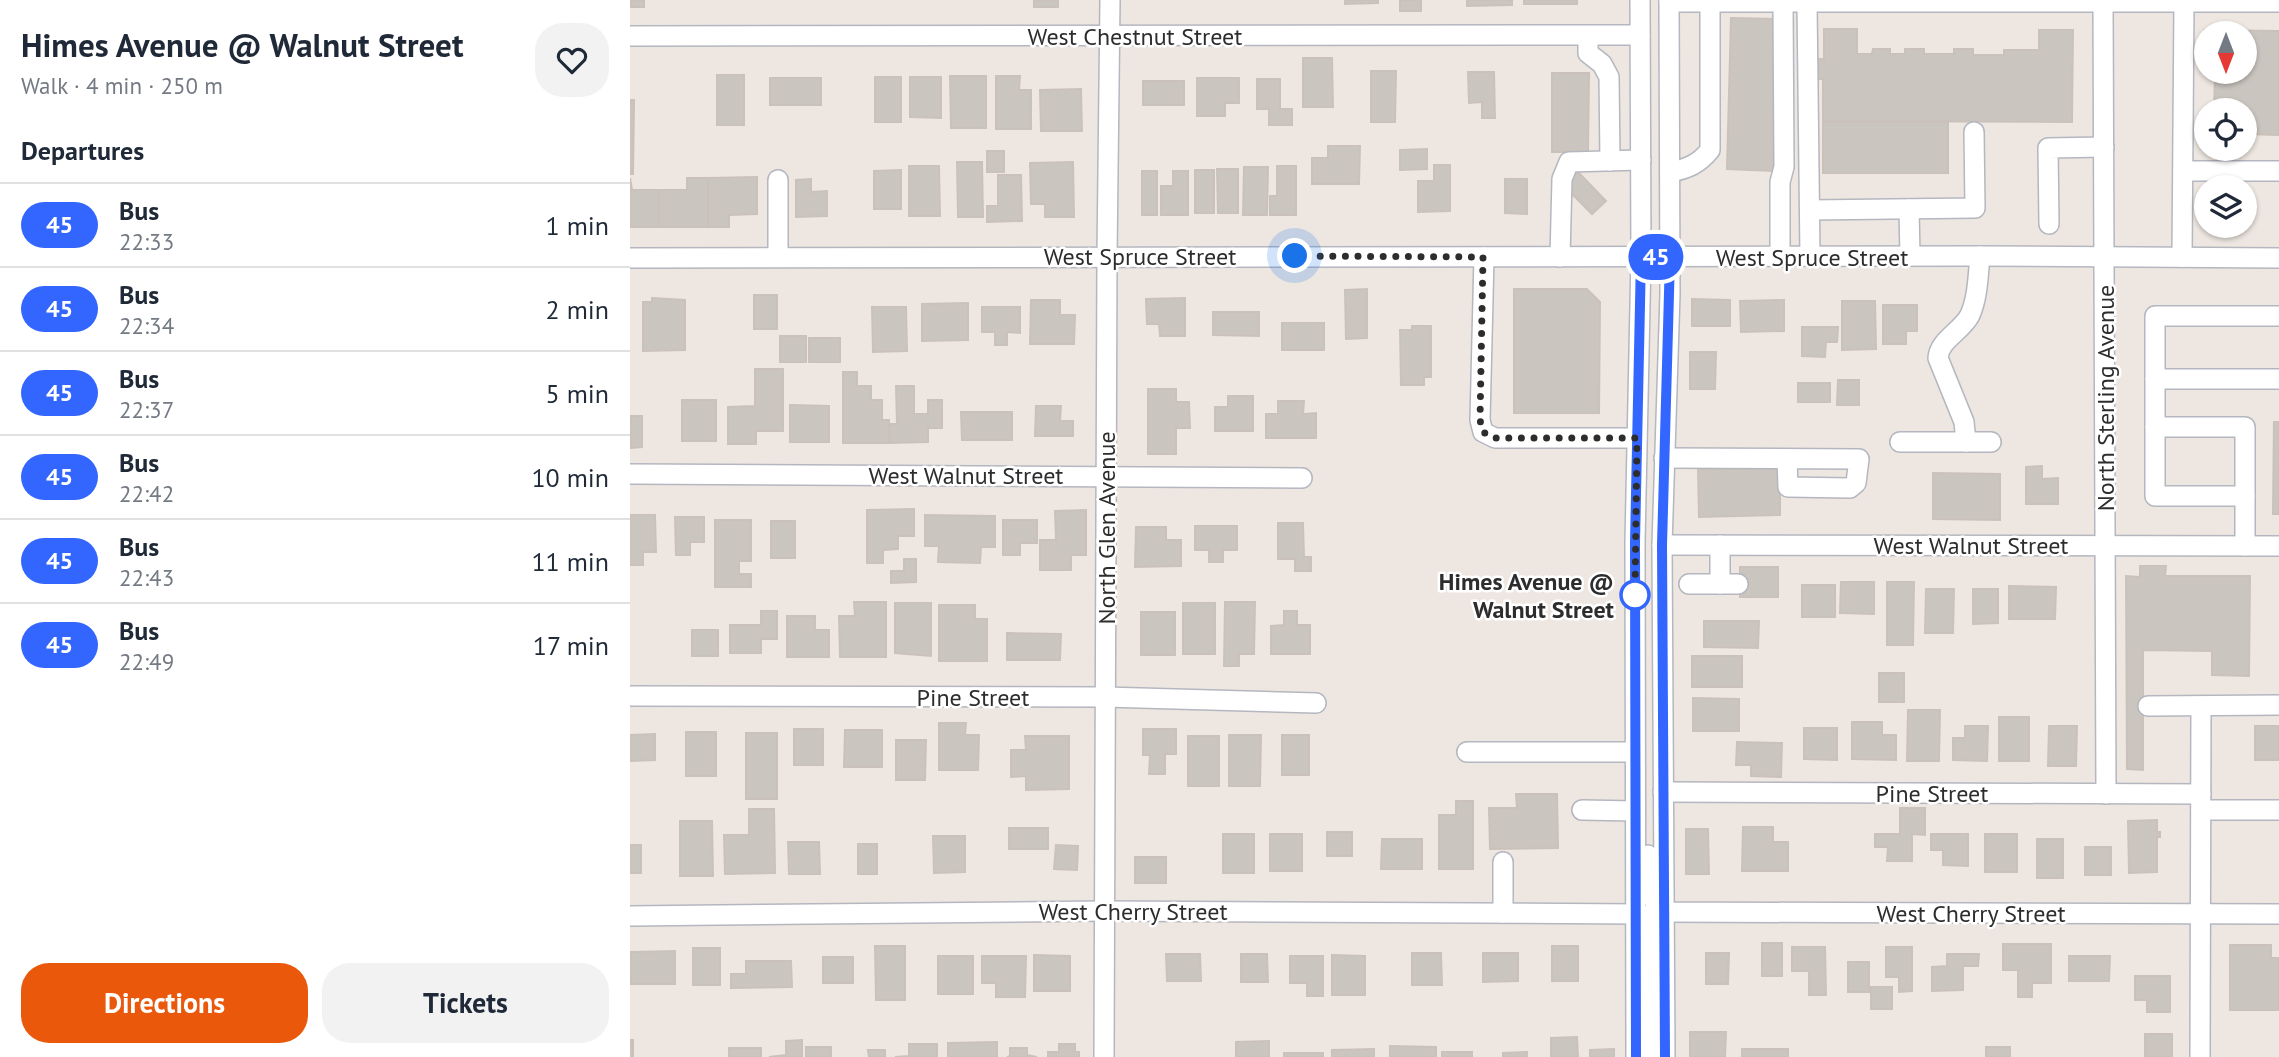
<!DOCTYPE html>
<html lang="en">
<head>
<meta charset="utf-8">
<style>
	body { margin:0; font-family:"PT Sans",sans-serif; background:#f2f2f3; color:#1f2937; height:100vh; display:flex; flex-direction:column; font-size:26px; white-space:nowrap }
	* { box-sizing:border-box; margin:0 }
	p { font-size:23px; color:#747a83 }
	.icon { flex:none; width:38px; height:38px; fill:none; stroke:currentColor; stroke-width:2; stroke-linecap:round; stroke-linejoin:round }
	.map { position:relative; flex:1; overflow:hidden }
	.details { display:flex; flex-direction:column; background:#fff; width:630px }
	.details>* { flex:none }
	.badge { padding:0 14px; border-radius:23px; font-size:24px; line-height:46px }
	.needle { width:46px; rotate:180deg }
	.tools { position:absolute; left:1564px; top:21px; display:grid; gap:14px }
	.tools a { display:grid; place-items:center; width:63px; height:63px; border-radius:50%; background:#fff; box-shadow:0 2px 5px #0004; font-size:35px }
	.you { position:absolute; width:35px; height:35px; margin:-18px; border:5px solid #fff; border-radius:50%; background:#1a73e8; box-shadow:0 0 0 10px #1a73e833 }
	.map>.badge { position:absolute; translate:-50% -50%; box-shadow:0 0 0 4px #fff }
	h2 { padding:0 21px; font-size:26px; line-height:63px }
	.round { display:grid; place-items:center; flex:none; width:74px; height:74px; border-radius:28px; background:#f2f2f3 }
	.overview { display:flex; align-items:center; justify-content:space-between; height:119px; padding:0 21px }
	h1 { font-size:33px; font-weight:700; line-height:52px }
	.button { display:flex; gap:14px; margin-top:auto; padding:14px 21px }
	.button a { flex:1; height:80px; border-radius:28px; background:#ea580c; color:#fff; font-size:28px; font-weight:700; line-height:80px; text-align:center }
	.button a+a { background:#f2f2f3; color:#1f2937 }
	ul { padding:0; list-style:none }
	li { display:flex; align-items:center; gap:21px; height:84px; padding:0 21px; border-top:2px solid #e0e1e3 }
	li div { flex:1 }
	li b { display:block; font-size:26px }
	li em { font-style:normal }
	li .badge { min-width:77px; font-weight:700; text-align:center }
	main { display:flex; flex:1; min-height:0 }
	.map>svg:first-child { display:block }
	.building { fill:#cac5bf; stroke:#cac2ba; stroke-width:2 }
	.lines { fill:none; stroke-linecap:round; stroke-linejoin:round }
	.minor-casing { stroke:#b4b7c0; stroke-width:22 }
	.minor { stroke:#fff; stroke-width:19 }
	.line-casing { stroke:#fff; stroke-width:16 }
	.line { stroke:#36f; stroke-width:10 }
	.walk { stroke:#2d2d2d; stroke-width:7; stroke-dasharray:0 12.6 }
	.stop-dot { fill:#fff; stroke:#36f; stroke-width:3.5 }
	.labels { text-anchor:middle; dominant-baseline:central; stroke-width:5; stroke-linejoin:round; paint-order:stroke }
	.street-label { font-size:24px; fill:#2d2d2d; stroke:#fff }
	.stop-label { font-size:24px; font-weight:bold; fill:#2d2d2d; stroke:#fff; text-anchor:end }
</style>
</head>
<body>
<main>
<section class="details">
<div class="overview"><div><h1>Himes Avenue @ Walnut Street</h1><p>Walk · 4 min · 250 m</p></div><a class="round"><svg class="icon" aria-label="heart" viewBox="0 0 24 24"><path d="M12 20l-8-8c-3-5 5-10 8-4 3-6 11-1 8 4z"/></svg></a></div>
<h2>Departures</h2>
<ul>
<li><span class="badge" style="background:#36f;color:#fff">45</span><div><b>Bus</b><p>22:33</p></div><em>1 min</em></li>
<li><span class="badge" style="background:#36f;color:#fff">45</span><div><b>Bus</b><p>22:34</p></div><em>2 min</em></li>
<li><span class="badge" style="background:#36f;color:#fff">45</span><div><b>Bus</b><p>22:37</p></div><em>5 min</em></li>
<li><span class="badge" style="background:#36f;color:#fff">45</span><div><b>Bus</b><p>22:42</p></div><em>10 min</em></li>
<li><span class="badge" style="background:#36f;color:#fff">45</span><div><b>Bus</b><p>22:43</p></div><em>11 min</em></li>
<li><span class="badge" style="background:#36f;color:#fff">45</span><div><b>Bus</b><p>22:49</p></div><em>17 min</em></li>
</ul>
<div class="button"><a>Directions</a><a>Tickets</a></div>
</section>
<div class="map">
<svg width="1649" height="1057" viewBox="0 0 1649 1057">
	<rect width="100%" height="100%" fill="#eee7e1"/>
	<g class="building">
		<rect x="0" y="0" width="14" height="7"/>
		<rect x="404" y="0" width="24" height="7"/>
		<polygon points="715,0 748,0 748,3 715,4"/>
		<rect x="770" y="0" width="21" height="11"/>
		<polygon points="837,0 882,0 882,5 837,6"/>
		<rect x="894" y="0" width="53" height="4"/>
		<polygon points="1101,18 1147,19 1144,171 1097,169"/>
		<polygon points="1194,29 1227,29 1227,54 1242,54 1243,49 1260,49 1260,54 1275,54 1275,49 1294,49 1294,54 1324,54 1324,49 1343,49 1343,55 1374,55 1374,50 1409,50 1409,30 1443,30 1442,122 1193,121 1193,79 1187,79 1187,59 1194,59"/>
		<polygon points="1574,30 1649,31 1649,135 1615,134 1615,110 1584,110 1585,72 1615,72 1615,33 1577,33 1577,51 1573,51"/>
		<polygon points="673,58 702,58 703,107 673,107"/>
		<polygon points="741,71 766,71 765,122 741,122"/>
		<polygon points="838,72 864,72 865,118 852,118 852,102 839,103"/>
		<polygon points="922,73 959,73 958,152 922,152"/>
		<rect x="87" y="75" width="27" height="50"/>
		<polygon points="320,76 356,76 356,128 321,128"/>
		<polygon points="366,76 390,76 389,90 401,90 401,129 366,129"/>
		<rect x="245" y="77" width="26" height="45"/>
		<polygon points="280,77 311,77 311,118 280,117"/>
		<rect x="140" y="78" width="51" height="27"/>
		<polygon points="567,78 609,78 609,103 595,103 595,116 567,116"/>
		<polygon points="627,79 650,79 650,109 662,109 662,125 639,125 639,109 627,109"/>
		<rect x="513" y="81" width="41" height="24"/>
		<polygon points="451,89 452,131 411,131 410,90"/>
		<polygon points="0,100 4,100 3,174 0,174"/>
		<rect x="1193" y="122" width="125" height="51"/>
		<polygon points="698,146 730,146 729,184 682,184 682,158 698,158"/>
		<polygon points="797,149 797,169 770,170 770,150"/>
		<rect x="357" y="151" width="17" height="21"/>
		<polygon points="327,162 352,162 353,217 328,217"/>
		<polygon points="443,162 444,217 415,217 415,204 401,204 400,163"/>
		<polygon points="804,165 820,165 820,211 788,212 788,181 804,181"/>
		<polygon points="279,166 309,166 310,216 279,216"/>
		<polygon points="647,166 666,166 666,215 640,215 640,196 647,196"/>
		<polygon points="614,167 638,167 637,215 613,215"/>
		<polygon points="587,169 608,169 608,213 588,213"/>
		<polygon points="271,170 271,209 244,209 244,171"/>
		<rect x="565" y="170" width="19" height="43"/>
		<rect x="512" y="171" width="15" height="44"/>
		<polygon points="543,171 558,171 558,215 531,215 531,186 543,186"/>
		<polygon points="947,171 976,201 962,214 933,185"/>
		<polygon points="368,175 391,175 392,221 357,222 357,206 368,206"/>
		<polygon points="127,177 127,214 99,215 99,227 78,227 78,178"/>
		<polygon points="0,178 2,190 29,190 29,227 0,227"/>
		<polygon points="57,178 78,178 78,227 29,227 29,190 57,190"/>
		<polygon points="181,179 181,192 197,191 197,216 166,217 166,180"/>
		<polygon points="875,179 897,179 897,214 875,213"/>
		<polygon points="737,289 737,338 716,339 715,290"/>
		<polygon points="884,289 957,289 970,302 969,413 884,413"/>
		<rect x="124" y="295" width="23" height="34"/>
		<polygon points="22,298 55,300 55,350 13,351 13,302 22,302"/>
		<polygon points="555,298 555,336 530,336 529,324 517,324 516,299"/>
		<polygon points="1062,299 1100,300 1100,326 1062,326"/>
		<polygon points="401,300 430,300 430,315 445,315 444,344 400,344"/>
		<polygon points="1154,300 1154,331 1111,332 1110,301"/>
		<polygon points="1212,301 1245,301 1246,349 1212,350"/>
		<polygon points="338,303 338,340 292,341 292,304"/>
		<polygon points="1253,305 1287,305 1287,331 1276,331 1276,344 1253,344"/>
		<polygon points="242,307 276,307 277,351 243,352"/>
		<polygon points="352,307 390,307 390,333 377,332 377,345 365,345 365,332 352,332"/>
		<polygon points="583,312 629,312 629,336 583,335"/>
		<rect x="652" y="323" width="42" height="27"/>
		<polygon points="782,326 801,326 801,377 794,377 794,385 771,385 770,330 782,330"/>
		<polygon points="1172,327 1208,327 1207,342 1196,342 1195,357 1172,356"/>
		<rect x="150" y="336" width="26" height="26"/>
		<rect x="179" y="338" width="31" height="24"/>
		<polygon points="1060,352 1086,352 1085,389 1060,389"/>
		<polygon points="125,369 153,369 153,431 126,431 126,444 98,444 98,407 125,406"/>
		<polygon points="213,372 227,372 227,386 241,386 241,400 252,400 252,420 259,420 259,443 213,443"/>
		<polygon points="1208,380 1229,380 1229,405 1207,405"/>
		<rect x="1168" y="383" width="32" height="19"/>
		<polygon points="266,386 284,386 284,414 298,414 298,400 312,400 312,428 298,428 298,442 259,443 259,424 267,424"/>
		<polygon points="518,389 546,389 546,402 559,402 560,428 546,428 546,454 518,454"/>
		<polygon points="598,396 623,396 623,431 585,431 585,407 598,407"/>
		<rect x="52" y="400" width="34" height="41"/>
		<polygon points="648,401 674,401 673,414 686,413 686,438 636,438 636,414 648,414"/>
		<polygon points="160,405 199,406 199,442 160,442"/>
		<polygon points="406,406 431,406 430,421 443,421 443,436 405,436"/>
		<polygon points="331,412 382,412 382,440 332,440"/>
		<polygon points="0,416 12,416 12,447 0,448"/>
		<polygon points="1644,422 1649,422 1649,514 1643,514"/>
		<polygon points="1412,466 1412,479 1428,478 1428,504 1396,504 1396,467"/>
		<polygon points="1150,468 1150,515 1069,517 1068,469"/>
		<polygon points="1303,473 1370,474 1370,520 1303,519"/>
		<polygon points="284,509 284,536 268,536 268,549 253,550 253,563 237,563 237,510"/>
		<polygon points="456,510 456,555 441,555 441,570 410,570 410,540 426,540 425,511"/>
		<polygon points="0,515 25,515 26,552 13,552 13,565 0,565"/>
		<polygon points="295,515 365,516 365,547 351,547 350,563 308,562 309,546 295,546"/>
		<polygon points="45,517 74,517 74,542 60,542 60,555 46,555"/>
		<polygon points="85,520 121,520 121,561 109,561 109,574 121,574 121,587 85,587"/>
		<polygon points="373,520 407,520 407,543 390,543 390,555 373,555"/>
		<rect x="141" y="521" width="24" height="37"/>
		<polygon points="648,523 673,523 674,557 681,557 681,571 665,571 665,559 648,559"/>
		<polygon points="565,526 607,526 607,550 593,550 593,562 579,562 579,550 565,550"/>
		<polygon points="506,527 536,527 536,540 551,540 551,566 505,567"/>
		<polygon points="274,559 286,559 286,582 261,583 261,571 274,571"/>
		<polygon points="1510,566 1536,566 1535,576 1620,576 1619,676 1582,675 1582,651 1513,650 1513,770 1497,769 1496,576 1510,577"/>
		<rect x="1110" y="567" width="38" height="30"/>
		<polygon points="1211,582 1244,582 1244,614 1210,613"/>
		<polygon points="1257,582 1284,582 1283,645 1257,645"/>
		<rect x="1172" y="585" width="33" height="32"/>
		<polygon points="1379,586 1426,587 1425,619 1379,619"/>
		<polygon points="1296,589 1324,589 1323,633 1295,633"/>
		<polygon points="1343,589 1368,589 1368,623 1343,624"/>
		<polygon points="224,602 256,602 256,657 210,657 209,616 225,616"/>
		<polygon points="595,602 625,602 624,654 609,654 609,666 594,666"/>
		<polygon points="265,603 301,603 301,656 265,653"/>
		<rect x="553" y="603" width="32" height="51"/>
		<polygon points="309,605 345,605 345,619 357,619 357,661 309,661"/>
		<polygon points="131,611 147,611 147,639 131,639 131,653 100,653 100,625 131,625"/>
		<polygon points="654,611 667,611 667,625 680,625 680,654 641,654 641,626 654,625"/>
		<rect x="511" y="612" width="34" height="43"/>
		<polygon points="157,616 185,616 185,630 199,630 199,657 157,657"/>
		<polygon points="1074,621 1129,621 1128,648 1074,647"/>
		<rect x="62" y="630" width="26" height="26"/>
		<polygon points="377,633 431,634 430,660 377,660"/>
		<rect x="1062" y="656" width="50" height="31"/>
		<rect x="1249" y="673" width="25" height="29"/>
		<polygon points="1063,698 1109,699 1109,731 1063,731"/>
		<polygon points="1278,710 1310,710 1309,761 1277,761"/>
		<rect x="1369" y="717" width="30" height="44"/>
		<polygon points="1222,722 1252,722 1252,735 1266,735 1266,760 1222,759"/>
		<polygon points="309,723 336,723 335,735 349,735 348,770 309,770"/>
		<polygon points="1335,726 1358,726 1357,761 1323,760 1323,738 1335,738"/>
		<polygon points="1419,726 1447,726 1446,766 1418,766"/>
		<rect x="1625" y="726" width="24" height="34"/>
		<polygon points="1174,728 1207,728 1207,760 1174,759"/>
		<rect x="164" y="729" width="29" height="36"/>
		<polygon points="513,729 546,729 546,754 535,754 535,774 519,774 520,755 513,755"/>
		<polygon points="215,730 252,730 252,767 214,767"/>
		<rect x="56" y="732" width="30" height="44"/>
		<rect x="116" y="733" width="31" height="66"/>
		<polygon points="25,734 25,760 0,761 0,735"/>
		<polygon points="599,735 631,735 630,786 599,786"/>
		<rect x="652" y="735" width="27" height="40"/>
		<polygon points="395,736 439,736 439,789 396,790 396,776 381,777 381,750 396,750"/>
		<rect x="558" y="736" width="31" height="50"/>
		<polygon points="266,740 296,740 295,780 266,780"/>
		<polygon points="1107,742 1152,743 1151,777 1121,776 1121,765 1106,765"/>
		<polygon points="886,794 927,794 928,848 860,849 859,808 887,808"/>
		<polygon points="826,801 843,801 843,869 809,869 809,815 826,815"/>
		<polygon points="1270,808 1295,808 1295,835 1282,834 1282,861 1257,861 1258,847 1245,847 1245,834 1270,834"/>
		<polygon points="119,809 144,809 145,873 95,874 94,835 119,835"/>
		<polygon points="1527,820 1527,832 1530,832 1530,837 1527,837 1527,872 1499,873 1498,821"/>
		<polygon points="50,821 82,821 83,876 50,876"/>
		<polygon points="1113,827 1143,827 1143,842 1158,842 1158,871 1112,871"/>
		<rect x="379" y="828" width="39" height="21"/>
		<polygon points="1056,829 1078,829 1079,874 1056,874"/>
		<rect x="697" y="832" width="25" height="24"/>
		<rect x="593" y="834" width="31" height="39"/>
		<rect x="640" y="834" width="32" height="37"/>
		<polygon points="1301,834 1338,834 1338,866 1313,865 1313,850 1301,850"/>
		<rect x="1355" y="834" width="32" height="38"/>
		<polygon points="303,836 335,836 335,872 304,873"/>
		<polygon points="752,839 792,839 792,869 751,869"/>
		<rect x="1407" y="839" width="26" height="39"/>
		<polygon points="158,842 189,842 190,874 159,874"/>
		<rect x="228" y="844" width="19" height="30"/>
		<rect x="0" y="845" width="11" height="28"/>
		<polygon points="426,845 448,846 447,870 424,869"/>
		<rect x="1455" y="847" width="26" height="28"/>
		<rect x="505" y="857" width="31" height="26"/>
		<rect x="1132" y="943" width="20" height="33"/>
		<polygon points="1373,944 1421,944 1421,983 1402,983 1402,997 1388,997 1388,970 1373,970"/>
		<polygon points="1600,945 1641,945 1641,958 1649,958 1649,1010 1600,1010"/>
		<polygon points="245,946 275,946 275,1000 246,1000"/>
		<rect x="922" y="946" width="26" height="35"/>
		<polygon points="1162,947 1195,947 1196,995 1179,995 1179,971 1162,971"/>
		<polygon points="1256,947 1282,947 1282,991 1269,992 1269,977 1256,977"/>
		<rect x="63" y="948" width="27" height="37"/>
		<polygon points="45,951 45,984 0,984 0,952"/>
		<polygon points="782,953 811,953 812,985 782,985"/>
		<polygon points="853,953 888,953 888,981 853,982"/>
		<polygon points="1076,953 1099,953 1098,984 1076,984"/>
		<polygon points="536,954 570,954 571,981 537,981"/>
		<polygon points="611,954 637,954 638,982 611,982"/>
		<polygon points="1317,954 1349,954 1348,966 1333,966 1333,990 1302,991 1302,967 1317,966"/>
		<polygon points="404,955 440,956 440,991 404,991"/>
		<polygon points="702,955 735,956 735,995 702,995"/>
		<rect x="308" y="956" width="35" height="38"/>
		<polygon points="352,956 396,956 395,997 366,997 366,983 352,983"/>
		<polygon points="660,956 693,956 693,996 677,996 677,983 660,983"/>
		<polygon points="1439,956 1480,956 1479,981 1439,981"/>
		<rect x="193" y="957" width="30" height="26"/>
		<polygon points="116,961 161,961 162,987 101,988 101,974 116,974"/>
		<rect x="1218" y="962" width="21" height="30"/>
		<polygon points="1505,976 1540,976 1540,1012 1517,1012 1517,1000 1505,1000"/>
		<rect x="1241" y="987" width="21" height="22"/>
		<polygon points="1060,1032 1096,1032 1095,1057 1060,1057"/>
		<rect x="1515" y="1034" width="27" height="23"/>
		<polygon points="947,1037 948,1057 921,1057 921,1038"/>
		<rect x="0" y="1040" width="3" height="17"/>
		<polygon points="172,1040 172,1057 139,1057 156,1055 156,1041"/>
		<polygon points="639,1041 639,1057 606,1057 606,1042"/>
		<polygon points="367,1042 367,1057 318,1057 318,1043"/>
		<polygon points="279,1044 307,1044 307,1057 265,1057 279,1056"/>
		<polygon points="429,1044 445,1044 445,1052 449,1052 449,1057 418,1057 418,1052 429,1052"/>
		<polygon points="760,1046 806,1047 806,1057 760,1057"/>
		<rect x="176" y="1047" width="25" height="10"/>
		<rect x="1356" y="1047" width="24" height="10"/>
		<rect x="99" y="1048" width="32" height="9"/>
		<polygon points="380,1048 397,1048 397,1055 407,1057 377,1057 380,1056"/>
		<polygon points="744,1049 744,1057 702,1057 702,1050"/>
		<polygon points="984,1049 984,1057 960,1057 960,1050"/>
		<rect x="1112" y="1049" width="46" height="8"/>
		<polygon points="238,1050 255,1050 255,1057 239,1057"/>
		<rect x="812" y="1052" width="30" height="5"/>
		<polygon points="897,1052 897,1057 873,1057 873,1053"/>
		<rect x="654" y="1053" width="39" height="4"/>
	</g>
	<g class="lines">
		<g class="minor-casing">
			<g id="minor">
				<polyline points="1473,0 1476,794"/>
				<polyline points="1039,2 1649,2"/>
				<polyline points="1177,2 1180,257"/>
				<polyline points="0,36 1010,35"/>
				<polyline points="958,36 958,53 972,64 979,77 980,161"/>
				<polyline points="1553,171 1649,171"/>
				<path d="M1040 172C1057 169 1069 164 1080 150V2"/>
				<polyline points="148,180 148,257"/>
				<polyline points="1279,209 1280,256"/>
				<polyline points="1180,210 1345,208 1344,132"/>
				<polyline points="1419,224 1418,148 1474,147"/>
				<polyline points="854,257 850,420 853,432 865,438 1007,438"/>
				<polyline points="930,257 932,179 939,162 1011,160"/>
				<polyline points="1150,257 1150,182 1154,167 1153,2"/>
				<polyline points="1552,257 1554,2"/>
				<polyline points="0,258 1350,256 1649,258"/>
				<polyline points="1525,379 1649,379"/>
				<polyline points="1525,427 1615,427 1615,546"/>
				<polyline points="1270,442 1361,442"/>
				<path d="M1336 442 1334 422 1308 358C1309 340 1332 331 1340 315 1348 297 1348 275 1350 256"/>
				<polyline points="1034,458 1229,459 1226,483 1220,488 1158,487 1157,459"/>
				<polyline points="0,474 672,478"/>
				<polyline points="1615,496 1525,496 1525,316 1649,316"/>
				<polyline points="1032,545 1649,546"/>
				<polyline points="1090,545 1090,584"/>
				<polyline points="1059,584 1108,584"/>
				<polyline points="0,696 475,697 686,703"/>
				<polyline points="1518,706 1649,705"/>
				<polyline points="837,752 1005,752"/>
				<polyline points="1033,792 1571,794"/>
				<polyline points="952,810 1005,811"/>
				<polyline points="1571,810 1649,810"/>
				<path d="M1018 855C1019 875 1016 898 1033 912L1649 914"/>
				<polyline points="873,862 873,913"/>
				<polyline points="0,916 473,911 1011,914 1019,922 1021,929 1021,1057"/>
				<polyline points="474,1057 477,256 480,0"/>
				<polyline points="1006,1057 1005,542 1011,257 1010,0"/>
				<polyline points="1035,1057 1032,545 1040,294 1039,0"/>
				<polyline points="1570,1057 1571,706"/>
			</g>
		</g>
		<use href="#minor" class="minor"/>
	</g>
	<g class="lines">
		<g class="line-casing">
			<polyline id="line" points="1006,1057 1005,542 1011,257 1040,257 1032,545 1035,1057"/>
		</g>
		<use href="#line" class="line"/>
		<polyline class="walk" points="665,256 853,257 850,420 853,432 865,438 1007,438 1005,595"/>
	</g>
	<circle class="stop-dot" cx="1005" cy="595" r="14"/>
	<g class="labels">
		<g class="street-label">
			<text x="505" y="36">West Chestnut Street</text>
			<text x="510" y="256">West Spruce Street</text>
			<text x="1182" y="257">West Spruce Street</text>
			<text transform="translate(1475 398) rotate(-90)">North Sterling Avenue</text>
			<text x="336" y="475">West Walnut Street</text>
			<text transform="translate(476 528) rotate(-90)">North Glen Avenue</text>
			<text x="1341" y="545">West Walnut Street</text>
			<text x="343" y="697">Pine Street</text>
			<text x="1302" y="793">Pine Street</text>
			<text x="503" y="911">West Cherry Street</text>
			<text x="1341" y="913">West Cherry Street</text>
		</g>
		<g class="stop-label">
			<text x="984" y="581">Himes Avenue @<tspan x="984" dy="28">Walnut Street</tspan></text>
		</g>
	</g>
</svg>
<div class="tools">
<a><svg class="needle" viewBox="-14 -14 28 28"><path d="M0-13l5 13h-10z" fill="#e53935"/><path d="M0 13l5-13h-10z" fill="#747a83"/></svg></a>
<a><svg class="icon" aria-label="locate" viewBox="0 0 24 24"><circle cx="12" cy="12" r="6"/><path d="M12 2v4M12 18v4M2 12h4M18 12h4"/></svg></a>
<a><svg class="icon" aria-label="layers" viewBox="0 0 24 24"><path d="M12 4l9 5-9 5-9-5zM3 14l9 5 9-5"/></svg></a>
</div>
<div class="you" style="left:665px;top:256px"></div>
<b class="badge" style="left:1026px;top:257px;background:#36f;color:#fff">45</b>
</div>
</main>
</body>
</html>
